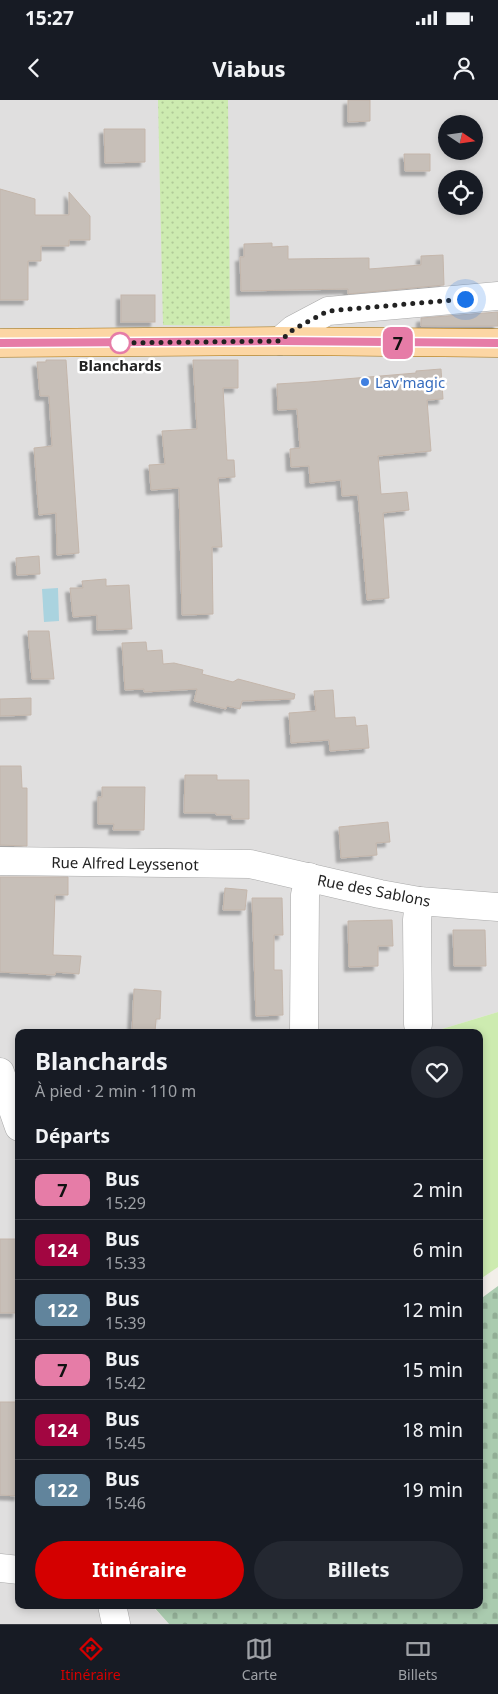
<!DOCTYPE html>
<html lang="fr">
<head>
<meta charset="utf-8">
<style>
	body { margin:0; font-family:"Noto Sans",sans-serif; background:#242831; color:#f1f3f6; height:100vh; display:flex; flex-direction:column; font-size:19px; white-space:nowrap }
	* { box-sizing:border-box; margin:0 }
	p { font-size:16px; color:#9ea1a6 }
	.icon { flex:none; width:28px; height:28px; fill:none; stroke:currentColor; stroke-width:2; stroke-linecap:round; stroke-linejoin:round }
	.map { position:relative; flex:1; overflow:hidden }
	.drawer { position:absolute; left:15px; top:929px; width:468px; height:580px; display:flex; flex-direction:column; background:#171b24; border-radius:10px; box-shadow:0 2px 8px #0003 }
	.drawer>* { flex:none }
	.badge { padding:0 10px; border-radius:8px; font-size:18px; line-height:32px }
	.needle { width:32px; rotate:103deg }
	.tools { position:absolute; left:438px; top:15px; display:grid; gap:10px }
	.tools a { display:grid; place-items:center; width:45px; height:45px; border-radius:50%; background:#171b24; box-shadow:0 2px 8px #0003; font-size:25px }
	.you { position:absolute; width:25px; height:25px; margin:-12px; border:4px solid #fff; border-radius:50%; background:#1a73e8; box-shadow:0 0 0 8px #1a73e833 }
	.map>.badge { position:absolute; translate:-50% -50%; box-shadow:0 0 0 2px #fff }
	h2 { padding:0 20px; font-size:19px; line-height:45px }
	.round { display:grid; place-items:center; flex:none; width:52px; height:52px; border-radius:26px; background:#242831 }
	.summary { display:flex; align-items:center; justify-content:space-between; height:85px; padding:0 20px }
	h1 { font-size:24px; font-weight:700; line-height:38px }
	.button { display:flex; gap:10px; margin-top:auto; padding:10px 20px }
	.button a { flex:1; height:58px; border-radius:30px; background:#d40000; color:#fff; font-size:20px; font-weight:700; line-height:58px; text-align:center }
	.button a+a { background:#242831; color:#f1f3f6 }
	ul { padding:0; list-style:none }
	li { display:flex; align-items:center; gap:15px; height:60px; padding:0 20px; border-top:1px solid #363941 }
	li div { flex:1 }
	li b { display:block; font-size:19px }
	li em { font-style:normal }
	li .badge { min-width:55px; font-weight:700; text-align:center }
	.status { display:flex; justify-content:space-between; align-items:center; height:35px; padding:0 25px; background:#171b24; direction:ltr }
	.status svg { height:14px; fill:currentColor }
	header { display:flex; justify-content:space-between; align-items:center; height:65px; padding:0 20px; background:#171b24; font-size:22px; font-weight:700 }
	.tab-bar { display:flex; justify-content:space-around; align-items:center; height:70px; border-top:1px solid #363941; background:#171b24; font-size:14px; color:#9ea1a6 }
	.tab-bar a { display:grid; justify-items:center; gap:2px }
	.tab-bar .current { color:#d40000 }
	.map>svg:first-child { display:block }
	.residential { fill:#e0dfdf; fill-rule:evenodd }
	.grass { fill:#cdebb0 }
	.cemetery { fill:url(#cemetery-stones) }
	.garden { fill:url(#garden-dots) }
	.water { fill:#aad3df }
	.building { fill:#c7bfb8; stroke:#c4b6ab; filter:url(#shadow) }
	.lines { fill:none; stroke-linecap:round; stroke-linejoin:round }
	.minor-casing { stroke:#a9a9a9; stroke-width:29 }
	.major-casing { stroke:#a06b00; stroke-width:29 }
	.minor { stroke:#fff; stroke-width:28 }
	.major { stroke:#fcd6a4; stroke-width:28 }
	.line-casing { stroke:#fff; stroke-width:11 }
	.line { stroke:#e67ca7; stroke-width:8 }
	.walk { stroke:#222; stroke-width:5; stroke-dasharray:0 9 }
	.stop-dot { fill:#fff; stroke:#e67ca7; stroke-width:2.5 }
	.shop-dot { fill:#3f7fe0; stroke:#fff; stroke-width:2 }
	.labels { text-anchor:middle; dominant-baseline:central; stroke-width:5; stroke-linejoin:round; paint-order:stroke }
	.stop-label { font-size:15px; font-weight:bold; fill:#222; stroke:#fff }
	.shop-label { font-size:15px; fill:#366cbe; stroke:#fff; text-anchor:start }
	.street-label { font-size:15px; fill:#222; stroke:#fff }
</style>
</head>
<body>
<div class="status"><b>15:27</b><svg viewBox="0 0 49 12"><path d="M0 12V9h3v3zM5 12V6h3v6zM10 12V3h3v9zM15 12V0h3v12zM26 1h20v11H26zM47 4h2v5h-2z"/></svg></div>
<header><svg class="icon" aria-label="back" viewBox="0 0 24 24"><path d="M15 5l-7 7 7 7"/></svg>Viabus<svg class="icon" aria-label="person" viewBox="0 0 24 24"><circle cx="12" cy="8" r="4"/><path d="M4 21q1-7 8-7t8 7"/></svg></header>
<div class="map">
<svg width="498" height="1524" viewBox="0 0 498 1524">
	<defs>
		<pattern id="cemetery-stones" width="16" height="16" patternUnits="userSpaceOnUse" patternTransform="scale(1.25)"><rect width="16" height="16" fill="#aacbaf"/><path d="M2 7V4a2 2 0 0 1 4 0v3zM10 15v-3a2 2 0 0 1 4 0v3z" fill="#92ae96"/></pattern>
		<pattern id="garden-dots" width="8" height="8" patternUnits="userSpaceOnUse" patternTransform="scale(1.25)"><rect width="8" height="8" fill="#cdebb0"/><path d="M2 2h.1M6 6h.1" fill="none" stroke="#b0c997" stroke-width="1.8" stroke-linecap="round"/></pattern>
		<filter id="shadow"><feDropShadow dx="-4.5" dy="4.5" stdDeviation="1" flood-color="#0004"/></filter>
	</defs>
	<rect width="100%" height="100%" fill="#f2efe9"/>
	<path class="residential" d="M0 0H498V912L432 932H19V1505H151L169 1524H0ZM446 24H474V51H446ZM446 79H474V106H446Z"/>
	<polygon class="grass" points="498,912 498,1167 479,1180 479,932 432,932"/>
	<polygon class="cemetery" points="498,1186 498,1524 169,1524 152,1505 479,1505 479,1200"/>
	<polygon class="garden" points="158,0 228,0 230,226 163,225"/>
	<polygon class="water" points="58,488 59,521 44,522 42,489"/>
	<g class="building">
		<polygon points="348,0 370,0 370,21 348,22"/>
		<polygon points="104,29 145,29 145,62 105,63"/>
		<polygon points="404,54 430,54 430,71 405,71"/>
		<polygon points="0,89 35,99 35,115 69,115 69,92 90,116 90,140 69,140 69,146 41,146 41,161 28,161 28,200 0,200"/>
		<polygon points="272,143 272,147 288,146 288,159 369,158 369,169 421,165 421,156 443,155 444,185 348,194 348,189 241,191 240,157 244,157 244,144"/>
		<rect x="121" y="195" width="34" height="27"/>
		<polygon points="498,212 498,226 421,226 421,218"/>
		<polygon points="46,260 66,260 79,453 57,455 56,413 39,415 34,348 52,346 49,296 40,296 37,262 46,262"/>
		<polygon points="193,260 238,260 238,288 223,288 227,360 234,360 235,377 218,378 222,447 212,447 213,514 182,515 179,388 151,390 149,365 165,364 162,331 197,329"/>
		<polygon points="441,269 443,299 427,300 431,351 378,356 381,394 407,392 409,410 383,413 389,498 367,500 358,395 342,396 341,380 310,383 309,366 291,367 290,349 300,348 297,309 278,310 277,284 309,282 416,273 416,271"/>
		<polygon points="39,456 40,474 17,475 16,458"/>
		<polygon points="106,479 106,486 129,485 132,529 97,530 97,515 73,517 70,488 83,488 82,481"/>
		<polygon points="28,531 49,531 54,579 32,579"/>
		<polygon points="146,542 147,551 162,550 163,564 174,563 203,570 202,574 233,582 238,579 295,594 294,599 242,601 240,609 227,606 226,609 194,601 197,589 144,592 144,589 125,590 122,543"/>
		<polygon points="333,590 335,618 355,617 356,626 367,625 369,648 330,651 329,640 291,643 289,613 316,611 314,591"/>
		<polygon points="31,598 31,615 0,616 0,599"/>
		<polygon points="0,666 21,666 22,688 27,688 27,746 0,745"/>
		<polygon points="185,675 217,675 217,680 249,680 249,719 232,719 232,715 216,715 216,713 184,713"/>
		<polygon points="102,687 145,687 144,730 113,730 114,724 98,724 98,697 102,697"/>
		<polygon points="388,722 390,742 376,743 377,755 341,758 339,727"/>
		<polygon points="0,777 68,777 68,795 55,795 53,855 81,856 79,874 56,872 55,875 0,872"/>
		<polygon points="225,788 247,790 245,810 223,810"/>
		<polygon points="252,798 282,798 283,835 274,835 274,870 282,870 283,915 256,916"/>
		<polygon points="392,820 393,846 378,846 378,866 349,867 348,821"/>
		<polygon points="453,830 485,830 486,866 454,866"/>
		<polygon points="134,889 161,891 160,919 156,919 155,932 132,932"/>
		<polygon points="0,1139 19,1139 17,1213 0,1213"/>
		<polygon points="0,1302 19,1302 19,1396 0,1395"/>
	</g>
	<g class="lines">
		<g class="minor-casing">
			<g id="minor">
				<polyline points="280,241 294,229 328,211 498,196"/>
				<polyline points="0,761 250,764 380,794 419,801 498,807"/>
				<polyline points="418,924 417,820 419,801"/>
				<polyline points="304,932 305,795 309,777"/>
				<polyline points="0,972 19,1027"/>
				<polyline points="0,1468 19,1470"/>
				<polyline points="112,1505 116,1524"/>
			</g>
		</g>
		<g class="major-casing">
			<polyline id="major" points="0,243 280,241 498,243"/>
		</g>
		<use href="#minor" class="minor"/>
		<use href="#major" class="major"/>
	</g>
	<g class="lines">
		<g class="line-casing">
			<polyline id="line" points="0,243 280,241 498,243"/>
		</g>
		<use href="#line" class="line"/>
		<polyline class="walk" points="120,243 118,243 280,241 294,229 328,211 465,199"/>
	</g>
	<circle class="stop-dot" cx="120" cy="243" r="10"/>
	<circle class="shop-dot" cx="365" cy="282" r="5"/>
	<g class="labels">
		<g class="stop-label">
			<text x="120" y="265">Blanchards</text>
		</g>
		<g class="shop-label">
			<text x="375" y="282">Lav'magic</text>
		</g>
		<g class="street-label">
			<text transform="translate(125 763) rotate(1)">Rue Alfred Leyssenot</text>
			<text transform="translate(374 790) rotate(11)">Rue des Sablons</text>
		</g>
	</g>
</svg>
<div class="tools">
<a><svg class="needle" viewBox="-14 -14 28 28"><path d="M0-13l5 13h-10z" fill="#e53935"/><path d="M0 13l5-13h-10z" fill="#9ea1a6"/></svg></a>
<a><svg class="icon" aria-label="locate" viewBox="0 0 24 24"><circle cx="12" cy="12" r="6"/><path d="M12 2v4M12 18v4M2 12h4M18 12h4"/></svg></a>
</div>
<div class="you" style="left:465px;top:199px"></div>
<b class="badge" style="left:398px;top:243px;background:#e67ca7;color:#111">7</b>
<section class="drawer">
<div class="summary"><div><h1>Blanchards</h1><p>À pied · 2 min · 110 m</p></div><a class="round"><svg class="icon" aria-label="heart" viewBox="0 0 24 24"><path d="M12 20l-8-8c-3-5 5-10 8-4 3-6 11-1 8 4z"/></svg></a></div>
<h2>Départs</h2>
<ul>
<li><span class="badge" style="background:#e67ca7;color:#111">7</span><div><b>Bus</b><p>15:29</p></div><em>2 min</em></li>
<li><span class="badge" style="background:#a20641;color:#fff">124</span><div><b>Bus</b><p>15:33</p></div><em>6 min</em></li>
<li><span class="badge" style="background:#61849c;color:#fff">122</span><div><b>Bus</b><p>15:39</p></div><em>12 min</em></li>
<li><span class="badge" style="background:#e67ca7;color:#111">7</span><div><b>Bus</b><p>15:42</p></div><em>15 min</em></li>
<li><span class="badge" style="background:#a20641;color:#fff">124</span><div><b>Bus</b><p>15:45</p></div><em>18 min</em></li>
<li><span class="badge" style="background:#61849c;color:#fff">122</span><div><b>Bus</b><p>15:46</p></div><em>19 min</em></li>
</ul>
<div class="button"><a>Itinéraire</a><a>Billets</a></div>
</section>
</div>
<nav class="tab-bar">
<a class="current"><svg class="icon" aria-label="directions" viewBox="0 0 24 24"><path d="M12 3l9 9-9 9-9-9zM9 14v-3h6M13 9l2 2-2 2"/></svg>Itinéraire</a>
<a><svg class="icon" aria-label="map" viewBox="0 0 24 24"><path d="M3 6l6-2 6 2 6-2v14l-6 2-6-2-6 2zM9 4v14M15 6v14"/></svg>Carte</a>
<a><svg class="icon" aria-label="tickets" viewBox="0 0 24 24"><path d="M3 7h18v10H3zM15 7v10"/></svg>Billets</a>
</nav>
</body>
</html>
